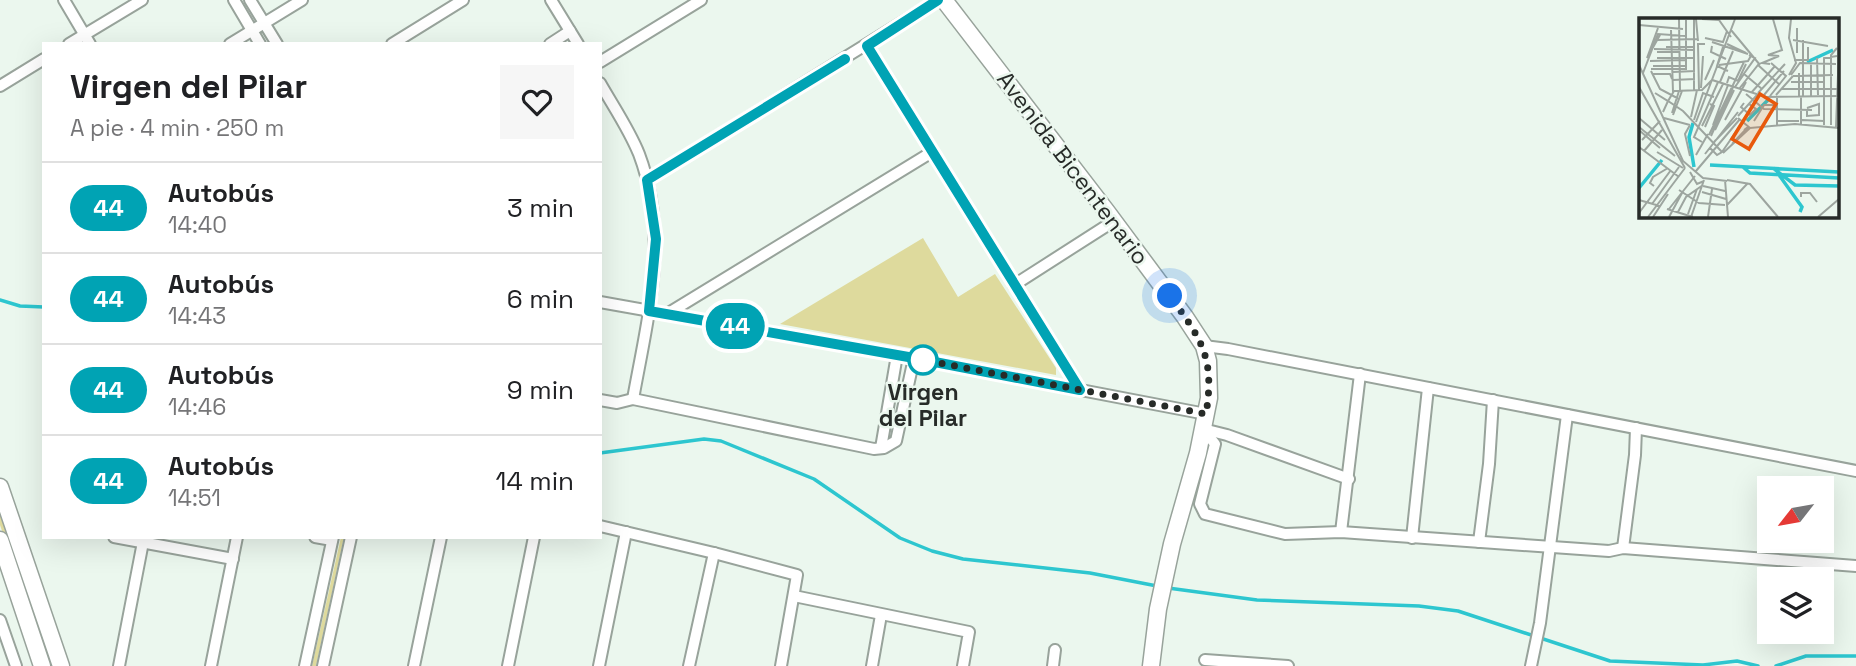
<!DOCTYPE html>
<html lang="es">
<head>
<meta charset="utf-8">
<style>
	body { margin:0; font-family:"Space Grotesk",sans-serif; background:#f6f6f6; color:#202124; height:100vh; display:flex; flex-direction:column; font-size:26px; white-space:nowrap }
	* { box-sizing:border-box; margin:0 }
	p { font-size:23px; color:#757577 }
	.icon { flex:none; width:38px; height:38px; fill:none; stroke:currentColor; stroke-width:2; stroke-linecap:round; stroke-linejoin:round }
	.map { position:relative; flex:1; overflow:hidden }
	.sheet { position:absolute; left:42px; top:42px; width:560px; height:497px; display:flex; flex-direction:column; background:#fff; border-radius:0px; box-shadow:0 7px 28px #0002 }
	.sheet>* { flex:none }
	.badge { padding:0 14px; border-radius:23px; font-size:24px; line-height:46px }
	.needle { width:46px; rotate:239deg }
	.controls { position:absolute; left:1757px; top:476px; display:grid; gap:14px }
	.controls a { display:grid; place-items:center; width:77px; height:77px; border-radius:0px; background:#fff; box-shadow:0 7px 28px #0002; font-size:35px }
	.you { position:absolute; width:35px; height:35px; margin:-18px; border:5px solid #fff; border-radius:50%; background:#1a73e8; box-shadow:0 0 0 10px #1a73e833 }
	.map>.badge { position:absolute; translate:-50% -50%; box-shadow:0 0 0 4px #fff }
	.round { display:grid; place-items:center; flex:none; width:74px; height:74px; border-radius:0px; background:#f6f6f6 }
	.overview { display:flex; align-items:center; justify-content:space-between; height:119px; padding:0 28px }
	h1 { font-size:33px; font-weight:700; line-height:52px }
	ul { padding:0; list-style:none }
	li { display:flex; align-items:center; gap:21px; height:91px; padding:0 28px; border-top:2px solid #e0e0e0 }
	li div { flex:1 }
	li b { display:block; font-size:26px }
	li em { font-style:normal }
	li .badge { min-width:77px; font-weight:700; text-align:center }
	.map>svg:first-child { display:block }
	.green { fill:#deda9d }
	.lines { fill:none; stroke-linecap:round; stroke-linejoin:round }
	.stream { stroke:#2dc6cf; stroke-width:3.5 }
	.street-casing { stroke:#98a39b; stroke-width:14 }
	.secondary-casing { stroke:#98a39b; stroke-width:19 }
	.street { stroke:#fff; stroke-width:10 }
	.secondary { stroke:#fff; stroke-width:16 }
	.line-casing { stroke:#fff; stroke-width:16 }
	.line { stroke:#00a3b4; stroke-width:10 }
	.walk { stroke:#272b28; stroke-width:7; stroke-dasharray:0 12.6 }
	.stop-dot { fill:#fff; stroke:#00a3b4; stroke-width:3.5 }
	.labels { text-anchor:middle; dominant-baseline:central; stroke-width:5; stroke-linejoin:round; paint-order:stroke }
	.street-label { font-size:23px; fill:#272b28; stroke:#ebf7ee }
	.stop-label { font-size:23px; font-weight:bold; fill:#272b28; stroke:#ebf7ee }
	.inset-river { fill:none; stroke:#2dc6cf; stroke-width:3.5 }
	.inset-road { fill:none; stroke:#9da59f; stroke-width:2 }
	.view { fill:#e8590c; fill-opacity:0.15; stroke:#e8590c; stroke-width:3.5 }
	.inset-edge { fill:none; stroke:#272b28; stroke-width:3.5 }
</style>
</head>
<body>
<div class="map">
<svg width="1856" height="666" viewBox="0 0 1856 666">
	<rect width="100%" height="100%" fill="#ebf7ee"/>
	<g class="green">
		<polygon points="923,238 958,297 995,274 1056,368 1056,375 780,324"/>
		<polygon points="0,503 55,666 48,666 0,525"/>
		<polygon points="341,537 344,537 316,666 312,666"/>
	</g>
	<g class="lines">
		<g class="stream">
			<polyline points="0,300 20,306 44,307"/>
			<polyline points="600,453 704,439 721,441 814,479 900,538 932,551 963,559 1090,573 1157,586"/>
			<polyline points="1168,588 1257,600 1419,606 1458,611 1610,661 1703,665 1737,661 1758,666"/>
			<polyline points="1776,666 1806,656 1856,656"/>
		</g>
		<g class="street-casing">
			<g id="street">
				<polyline points="64,0 90,44"/>
				<polyline points="234,0 260,44"/>
				<polyline points="250,0 277,44"/>
				<polyline points="551,0 578,44"/>
				<polyline points="69,44 142,0"/>
				<polyline points="230,44 302,0"/>
				<polyline points="392,44 463,0"/>
				<polyline points="550,44 570,31"/>
				<polyline points="867,46 1080,390"/>
				<polyline points="600,62 701,0"/>
				<path d="M600 83C613 106 629 129 639 154 670 236 648 316 633 399"/>
				<polyline points="0,86 44,59"/>
				<polyline points="647,180 938,0"/>
				<polyline points="1014,285 1114,221"/>
				<polyline points="600,302 914,358 1206,414"/>
				<polyline points="667,314 932,152"/>
				<polyline points="1204,346 1228,349 1856,471"/>
				<polyline points="600,400 617,403 633,399 874,449 884,448 896,441 914,358"/>
				<polyline points="1203,429 1215,444 1200,504 1205,514 1285,534 1341,532 1609,551 1623,548 1856,566"/>
				<polyline points="1203,429 1227,435 1349,479"/>
				<polyline points="881,448 897,355"/>
				<polyline points="600,526 714,553 797,575 781,666"/>
				<polyline points="1341,532 1360,374"/>
				<polyline points="114,537 233,559"/>
				<polyline points="315,537 332,540"/>
				<polyline points="1412,538 1428,388"/>
				<polyline points="1479,542 1489,464 1493,400"/>
				<polyline points="1623,548 1635,455 1636,428"/>
				<polyline points="794,596 969,632 963,666"/>
				<polyline points="0,620 16,666"/>
				<polyline points="1205,660 1288,666"/>
				<polyline points="119,666 143,542"/>
				<polyline points="211,666 237,537"/>
				<polyline points="305,666 333,537"/>
				<polyline points="323,666 351,537"/>
				<polyline points="414,666 441,537"/>
				<polyline points="508,666 534,537"/>
				<polyline points="599,666 626,532"/>
				<polyline points="689,666 714,553"/>
				<polyline points="872,666 881,615"/>
				<polyline points="1053,666 1055,650"/>
				<polyline points="1531,666 1540,623 1567,415"/>
			</g>
		</g>
		<g class="secondary-casing">
			<g id="secondary">
				<polyline points="944,0 1107,212 1185,317 1204,346 1208,361 1209,398 1198,453 1172,544 1158,609 1151,666"/>
				<polyline points="0,487 61,666"/>
				<polyline points="0,540 42,666"/>
			</g>
		</g>
		<use href="#street" class="street"/>
		<use href="#secondary" class="secondary"/>
	</g>
	<g class="lines">
		<g class="line-casing">
			<polyline id="line" points="845,59 647,180 656,239 649,311 914,358 1080,390 867,46 938,0"/>
		</g>
		<use href="#line" class="line"/>
		<path class="walk" d="M923 360 914 358 1206 414C1215 358 1202 340 1170 296"/>
	</g>
	<circle class="stop-dot" cx="923" cy="360" r="14"/>
	<g class="labels">
		<g class="street-label">
			<text transform="translate(1073 168) rotate(53)">Avenida Bicentenario</text>
		</g>
		<g class="stop-label">
			<text x="923" y="392">Virgen<tspan x="923" dy="26">del Pilar</tspan></text>
		</g>
	</g>
	<g transform="translate(1639 18)">
		<rect width="200" height="200" fill="#ebf7ee"/>
		<path class="inset-river" d="M168 44 194 32M108 103 130 81M54 105 50 119 55 149M71 147 200 154M104 149 111 155 200 160M134 150 156 167 200 168M140 157 163 189 161 194M0 170 23 142"/>
		<path class="inset-road" d="M40 1 41 72M55 1V72M57 1 59 23M63 1 80 2 92 19M0 7 44 11M19 10 8 40 21 17M158 10V35M32 12 34 74M92 12 121 47M66 20 84 24 88 13M19 22 58 21M154 22 189 28M164 22V79M73 24 109 36M88 26 107 35M73 28 72 34 87 41M27 29H55M84 29 78 48 89 53M15 31 55 32M18 34H40M18 40H55M178 40 179 77M155 42H169V29M11 43 47 42M131 46 123 45 140 38 129 37 143 32 134 1M172 46V78M0 47 44 143 64 160 88 163M80 47 109 43 113 36M14 48H47M12 51H47V2M12 53 21 71 40 81M34 54 56 53M4 55 19 16 47 18M160 55V78M14 56H31L33 61M104 57 116 40 110 37M150 57 157 45 150 20 152 1M152 57 161 45 197 46M154 58 194 57M34 62 56 61M66 62 75 42M81 64 94 33M152 64H185M88 65 90 59 99 63 107 46M0 69 46 150M96 69 105 56 123 71M62 70 64 38M100 71 119 47 141 67M143 71H198M60 72 59 26H66M16 75 29 83 35 73 63 72 73 62 127 79 200 78M112 75 136 48M119 75 146 46M107 76 125 91 173 92M125 77 145 53M137 77 154 58M131 78 147 58 132 45M192 78V37L198 30M138 79V107M162 79V106M192 79V107M105 85 102 89 111 97 117 91 110 86M168 90 180 86V97L168 98V93M24 94 29 83 44 93 83 134M33 95 40 73M34 97 43 73M99 98 118 77M52 99 58 72M0 100 26 122M25 100 51 107M99 100 111 110 156 106 200 110M55 102 64 75 75 79M86 102 107 64M163 102 185 103M115 103 125 87H138M138 103H160M57 104 96 1M51 107 46 116 51 138M74 107 89 67M185 107V40L198 38M63 108 84 66M0 109 36 138M66 109 75 88 71 86M197 109 200 30M76 112 95 72M1 113 21 130M70 117 105 44M72 118 94 69M3 122 21 103M63 124 55 119 79 64M75 124 98 100M93 126 109 109 105 112M0 129 40 159M71 130 78 137 83 134 103 105M5 133 23 112M18 134 44 150M84 135 111 110M66 136 99 94M57 137 69 116M57 153 101 101M51 154 58 166 65 163M86 162 89 199M88 162 111 166 139 199M15 168 11 165 14 159 29 150M64 168 86 173M40 172 60 185 86 187M63 174 87 181M162 179V175H171L178 184M0 182 21 188M13 186 40 149M88 187 109 165M28 191 54 199M30 191 56 158M39 194 47 179 64 167M0 195 32 152M49 196 58 171M9 199 46 150M14 199 29 176M30 199 43 175M52 199 65 162M69 199 73 171M179 199 200 181"/>
		<path class="view" d="M121 76 137 86 110 131 93 121Z"/>
		<rect width="200" height="200" class="inset-edge"/>
	</g>
</svg>
<div class="controls">
<a><svg class="needle" viewBox="-14 -14 28 28"><path d="M0-13l5 13h-10z" fill="#e53935"/><path d="M0 13l5-13h-10z" fill="#757577"/></svg></a>
<a><svg class="icon" aria-label="layers" viewBox="0 0 24 24"><path d="M12 4l9 5-9 5-9-5zM3 14l9 5 9-5"/></svg></a>
</div>
<div class="you" style="left:1170px;top:296px"></div>
<b class="badge" style="left:735px;top:326px;background:#00a3b4;color:#fff">44</b>
<section class="sheet">
<div class="overview"><div><h1>Virgen del Pilar</h1><p>A pie · 4 min · 250 m</p></div><a class="round"><svg class="icon" aria-label="heart" viewBox="0 0 24 24"><path d="M12 20l-8-8c-3-5 5-10 8-4 3-6 11-1 8 4z"/></svg></a></div>
<ul>
<li><span class="badge" style="background:#00a3b4;color:#fff">44</span><div><b>Autobús</b><p>14:40</p></div><em>3 min</em></li>
<li><span class="badge" style="background:#00a3b4;color:#fff">44</span><div><b>Autobús</b><p>14:43</p></div><em>6 min</em></li>
<li><span class="badge" style="background:#00a3b4;color:#fff">44</span><div><b>Autobús</b><p>14:46</p></div><em>9 min</em></li>
<li><span class="badge" style="background:#00a3b4;color:#fff">44</span><div><b>Autobús</b><p>14:51</p></div><em>14 min</em></li>
</ul>
</section>
</div>
</body>
</html>
